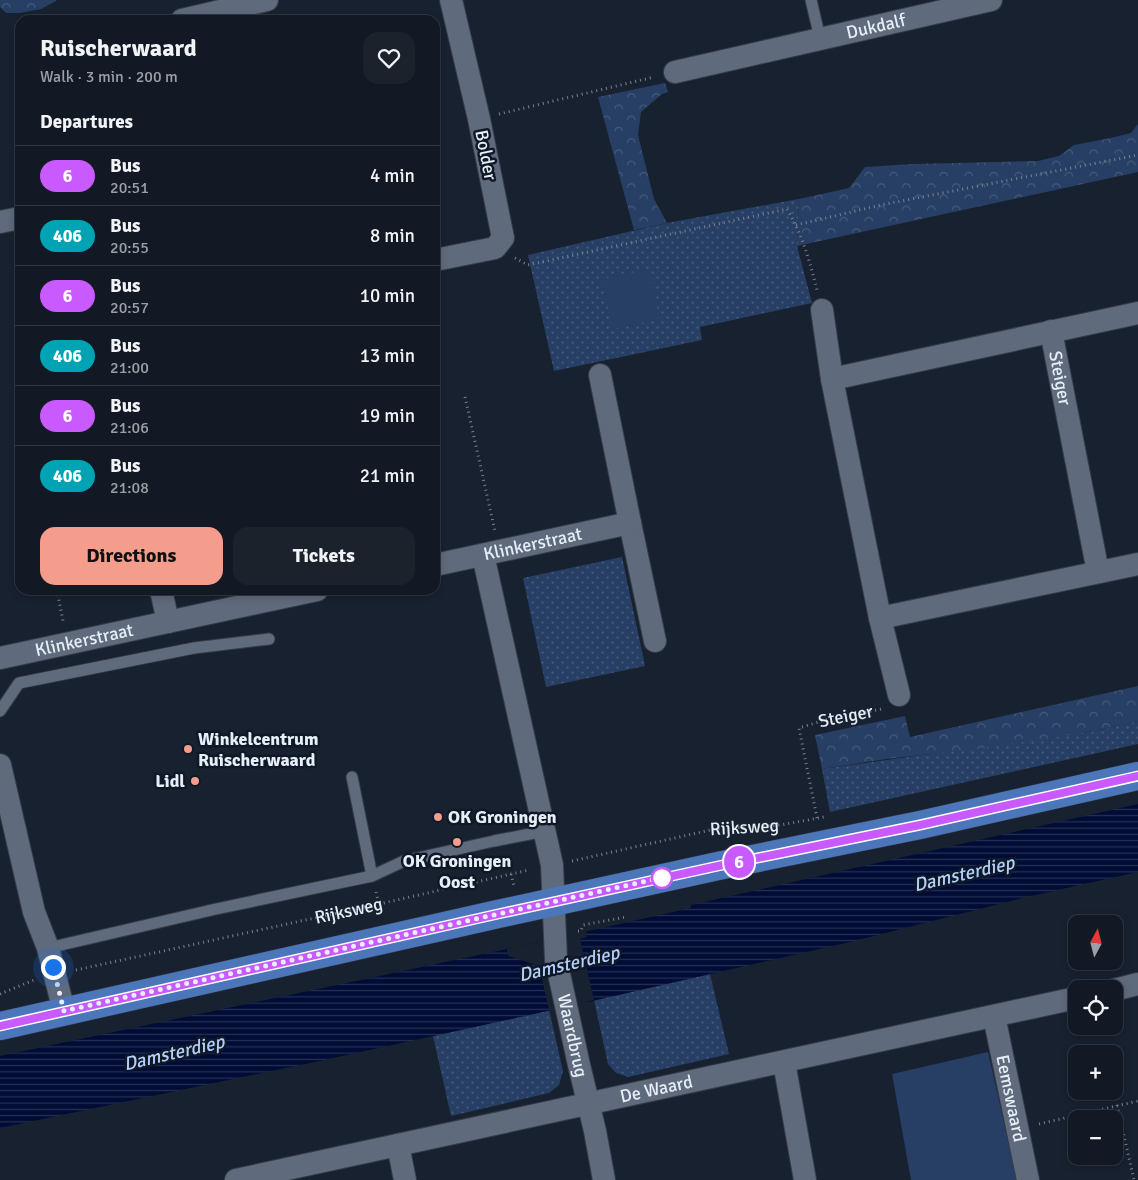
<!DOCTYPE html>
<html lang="en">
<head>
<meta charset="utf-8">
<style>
	body { margin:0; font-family:Signika,sans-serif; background:#1b222c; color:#f1f3f6; height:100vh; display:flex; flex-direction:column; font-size:19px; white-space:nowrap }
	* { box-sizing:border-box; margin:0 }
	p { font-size:16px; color:#9ca0a6 }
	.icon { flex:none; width:28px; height:28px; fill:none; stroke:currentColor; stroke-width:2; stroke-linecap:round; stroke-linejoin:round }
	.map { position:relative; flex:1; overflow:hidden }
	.sheet { position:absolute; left:15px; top:15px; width:425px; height:580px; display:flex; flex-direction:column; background:#121924; border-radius:15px; box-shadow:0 2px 8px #0003,0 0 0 1px #313841 }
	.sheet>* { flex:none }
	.badge { padding:0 10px; border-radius:16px; font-size:18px; line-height:32px }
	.needle { width:32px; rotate:7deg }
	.buttons { position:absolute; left:1068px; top:915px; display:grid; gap:10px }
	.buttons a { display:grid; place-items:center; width:55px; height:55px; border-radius:10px; background:#121924; box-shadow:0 2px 8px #0003,0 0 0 1px #313841; font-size:25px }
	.you { position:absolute; width:25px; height:25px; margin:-12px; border:4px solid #fff; border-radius:50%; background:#1a73e8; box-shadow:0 0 0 8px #1a73e833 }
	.map>.badge { position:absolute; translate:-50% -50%; box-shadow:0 0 0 2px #fff }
	h2 { padding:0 25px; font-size:19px; line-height:45px }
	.round { display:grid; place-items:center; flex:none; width:52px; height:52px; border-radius:15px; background:#1b222c }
	.overview { display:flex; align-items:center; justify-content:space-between; height:85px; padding:0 25px }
	h1 { font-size:24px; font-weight:700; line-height:38px }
	.primary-button { display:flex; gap:10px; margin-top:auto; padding:10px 25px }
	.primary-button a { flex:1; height:58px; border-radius:15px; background:#f49d8c; color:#111; font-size:20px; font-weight:700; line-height:58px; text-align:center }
	.primary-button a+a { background:#1b222c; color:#f1f3f6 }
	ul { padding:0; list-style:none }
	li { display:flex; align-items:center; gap:15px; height:60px; padding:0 25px; border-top:1px solid #313841 }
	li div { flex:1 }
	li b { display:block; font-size:19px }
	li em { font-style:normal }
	li .badge { min-width:55px; font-weight:700; text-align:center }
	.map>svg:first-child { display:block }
	.grass { fill:url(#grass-dots) }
	.forest { fill:url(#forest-crowns) }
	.park { fill:#273f64 }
	.water { fill:url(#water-rules) }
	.pier { fill:#182130 }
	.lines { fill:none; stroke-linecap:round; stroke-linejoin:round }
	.lane-casing { stroke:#363c48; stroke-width:13 }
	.street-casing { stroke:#363c48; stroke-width:24 }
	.primary-casing { stroke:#363c48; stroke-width:29 }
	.path { stroke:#7a828e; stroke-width:3; stroke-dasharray:1 4; stroke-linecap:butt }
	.lane { stroke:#5f6a7c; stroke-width:11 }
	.street { stroke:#5f6a7c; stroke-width:22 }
	.primary { stroke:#4b77ba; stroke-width:28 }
	.line-casing { stroke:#fff; stroke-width:11 }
	.line { stroke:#c85aff; stroke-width:8 }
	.walk { stroke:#e7eef8; stroke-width:5; stroke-dasharray:0 9 }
	.poi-dot { fill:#f49d8c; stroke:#0f1826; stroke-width:2 }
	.stop-dot { fill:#fff; stroke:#c85aff; stroke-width:2.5 }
	.labels { text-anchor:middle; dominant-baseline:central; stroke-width:5; stroke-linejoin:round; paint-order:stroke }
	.street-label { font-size:18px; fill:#e7eef8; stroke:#0f1826 }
	.poi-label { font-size:18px; font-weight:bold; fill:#e7eef8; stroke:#0f1826; text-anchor:start }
	.water-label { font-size:19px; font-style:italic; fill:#b3cffb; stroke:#0f1826 }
</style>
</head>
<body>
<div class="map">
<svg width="1138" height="1180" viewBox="0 0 1138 1180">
	<defs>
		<pattern id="grass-dots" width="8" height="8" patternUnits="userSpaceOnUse" patternTransform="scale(1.25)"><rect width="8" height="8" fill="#273f64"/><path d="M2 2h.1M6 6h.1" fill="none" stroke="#465b7b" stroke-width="1.8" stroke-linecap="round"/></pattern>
		<pattern id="forest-crowns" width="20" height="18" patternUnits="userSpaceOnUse" patternTransform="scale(1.25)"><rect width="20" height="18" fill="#273f64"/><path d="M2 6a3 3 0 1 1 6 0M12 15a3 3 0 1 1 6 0" fill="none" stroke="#465b7b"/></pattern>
		<pattern id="water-rules" width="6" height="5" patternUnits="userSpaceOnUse" patternTransform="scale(1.25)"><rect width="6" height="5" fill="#000c35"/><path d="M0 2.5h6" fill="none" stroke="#253053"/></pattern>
	</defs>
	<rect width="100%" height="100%" fill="#182130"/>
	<g class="grass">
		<polygon points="799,199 797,246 812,303 700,327 702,340 554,371 528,255 667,223"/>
		<polygon points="622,557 645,666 546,687 523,578"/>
		<polygon points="1138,721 1138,744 830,812 822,769 1095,731"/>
		<polygon points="710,974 729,1054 628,1077 616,1073 608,1064 594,1000"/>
		<polygon points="549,1010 563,1071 559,1085 549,1093 451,1116 433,1036"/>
	</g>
	<g class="forest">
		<polygon points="0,0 56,0 56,1 41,9 20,13 6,13 0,7"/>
		<polygon points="665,83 668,92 662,94 641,112 638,135 654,199 667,223 634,230 598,97"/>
		<polygon points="1138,124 1138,172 797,246 799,199 849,188 865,167 912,164 1038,161 1059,156 1074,145 1111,138 1131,133"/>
		<polygon points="1138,686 1138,721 1095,731 984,748 886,759 822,769 815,735 905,716 910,737"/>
	</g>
	<g class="park">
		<polygon points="651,269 659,319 613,329 601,279"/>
		<polygon points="988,1052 1017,1180 911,1180 892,1074"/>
	</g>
	<polygon class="water" points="1138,804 1138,872 1031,896 850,942 566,1007 315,1062 0,1128 0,1056 507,949 691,908 691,905"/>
	<polygon class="pier" points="586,931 587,937 580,939 594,1000 549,1010 539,966 508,956 507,949"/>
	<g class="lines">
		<g class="lane-casing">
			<g id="lane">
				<polyline points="811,0 820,38"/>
				<polyline points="0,711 19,683 194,648 269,639"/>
				<polyline points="352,777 372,876"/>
				<polyline points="48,948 216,909 372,876 404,861 494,841 545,831"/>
			</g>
		</g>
		<g class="street-casing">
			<g id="street">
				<polyline points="182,20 267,0"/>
				<path id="s4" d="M675 72 991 0"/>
				<polyline points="0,222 20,218"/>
				<polyline points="435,260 495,248 503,238 479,119 451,0"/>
				<polyline points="822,310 832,379"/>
				<path id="s5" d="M1051 331 1098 572"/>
				<polyline points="600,375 630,523 655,641"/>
				<path id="s6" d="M483 555 552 865 556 960 579 1065 595 1131 604 1180"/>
				<path id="s7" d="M435 565 630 523"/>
				<polyline points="161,590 168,622"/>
				<polyline points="880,618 1138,564"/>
				<path id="s8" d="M0 658 317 590"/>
				<polyline points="899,695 880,618 832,379 1138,313"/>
				<polyline points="0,765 34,912 48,948 64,1011"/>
				<polyline points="1114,990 1138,984"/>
				<path id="s9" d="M994 1016 1028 1180"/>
				<polyline points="784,1062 805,1180"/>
				<polyline points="398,1145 405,1180"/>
				<path id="s10" d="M236 1180 1076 998"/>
			</g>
		</g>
		<g class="primary-casing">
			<polyline id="primary" points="0,1026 498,914 718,866 920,825 1138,776"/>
		</g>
		<g class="path">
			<polyline points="499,114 654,77"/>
			<polyline points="796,225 881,205 1138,155"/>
			<path d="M515 258 528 265 787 209C802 234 810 262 817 290"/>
			<polyline points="465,397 495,531"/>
			<polyline points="57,590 63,621"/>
			<path id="s1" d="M817 818 799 728 825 720 882 709"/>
			<path id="s2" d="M572 861 715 829 780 825 824 817"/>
			<polyline points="511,874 514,886"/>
			<polyline points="376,892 379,904"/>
			<polyline points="578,931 581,931 583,925 626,917"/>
			<path id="s3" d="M76 970 379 904 529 870"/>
			<polyline points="0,994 34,980"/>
			<polyline points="1117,1105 1134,1180"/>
			<polyline points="1039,1124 1138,1101"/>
		</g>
		<use href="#lane" class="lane"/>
		<use href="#street" class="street"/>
		<use href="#primary" class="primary"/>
	</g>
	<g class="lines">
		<g class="line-casing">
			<polyline id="line" points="0,1026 498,914 718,866 920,825 1138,776"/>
		</g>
		<use href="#line" class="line"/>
		<polyline class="walk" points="53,967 64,1011 498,914 665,877 662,878"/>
	</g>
	<g class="poi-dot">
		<circle cx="188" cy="749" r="5"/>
		<circle cx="195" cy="781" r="5"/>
		<circle cx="438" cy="817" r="5"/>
		<circle cx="457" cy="842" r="5"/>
	</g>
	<circle class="stop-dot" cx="662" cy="878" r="10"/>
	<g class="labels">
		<g class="street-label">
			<text stroke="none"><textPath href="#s4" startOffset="206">Dukdalf</textPath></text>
			<text transform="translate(486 155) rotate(79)">Bolder</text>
			<text stroke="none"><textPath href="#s5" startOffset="48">Steiger</textPath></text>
			<text stroke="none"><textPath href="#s7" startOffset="100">Klinkerstraat</textPath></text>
			<text stroke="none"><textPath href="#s8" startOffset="86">Klinkerstraat</textPath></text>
			<text stroke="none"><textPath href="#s1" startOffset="140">Steiger</textPath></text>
			<text stroke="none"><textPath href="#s2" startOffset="176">Rijksweg</textPath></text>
			<text stroke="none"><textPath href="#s3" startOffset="279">Rijksweg</textPath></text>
			<text stroke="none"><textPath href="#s6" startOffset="490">Waardbrug</textPath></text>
			<text stroke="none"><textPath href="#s10" startOffset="430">De Waard</textPath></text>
			<text stroke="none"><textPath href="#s9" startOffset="84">Eemswaard</textPath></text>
		</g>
		<g class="poi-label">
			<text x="198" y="739">Winkelcentrum<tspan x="198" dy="21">Ruischerwaard</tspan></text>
			<text x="185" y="781" text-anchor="end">Lidl</text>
			<text x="448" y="817">OK Groningen</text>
			<text x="457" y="861" text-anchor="middle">OK Groningen<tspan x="457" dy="21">Oost</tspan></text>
		</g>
		<g class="water-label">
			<text transform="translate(964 874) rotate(-13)">Damsterdiep</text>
			<text transform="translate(569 964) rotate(-13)">Damsterdiep</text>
			<text transform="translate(174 1053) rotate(-13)">Damsterdiep</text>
		</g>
	</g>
</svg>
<div class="buttons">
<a><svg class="needle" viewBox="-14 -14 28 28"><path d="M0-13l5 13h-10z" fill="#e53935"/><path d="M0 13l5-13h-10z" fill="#9ca0a6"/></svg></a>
<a><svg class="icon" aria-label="locate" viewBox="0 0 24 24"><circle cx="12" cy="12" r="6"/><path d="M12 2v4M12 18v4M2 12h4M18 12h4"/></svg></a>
<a>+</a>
<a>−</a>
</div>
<div class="you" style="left:53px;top:967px"></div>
<b class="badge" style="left:739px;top:862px;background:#c85aff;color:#fff">6</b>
<section class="sheet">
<div class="overview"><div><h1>Ruischerwaard</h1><p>Walk · 3 min · 200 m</p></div><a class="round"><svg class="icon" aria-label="heart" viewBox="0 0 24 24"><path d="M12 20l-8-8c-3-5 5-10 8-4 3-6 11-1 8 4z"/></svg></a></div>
<h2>Departures</h2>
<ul>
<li><span class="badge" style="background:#c85aff;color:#fff">6</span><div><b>Bus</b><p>20:51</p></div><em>4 min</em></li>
<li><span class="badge" style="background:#00a3b4;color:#fff">406</span><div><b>Bus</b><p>20:55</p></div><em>8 min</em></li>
<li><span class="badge" style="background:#c85aff;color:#fff">6</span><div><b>Bus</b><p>20:57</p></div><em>10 min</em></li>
<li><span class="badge" style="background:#00a3b4;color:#fff">406</span><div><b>Bus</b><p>21:00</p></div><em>13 min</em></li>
<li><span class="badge" style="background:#c85aff;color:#fff">6</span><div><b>Bus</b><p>21:06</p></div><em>19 min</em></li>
<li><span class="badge" style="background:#00a3b4;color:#fff">406</span><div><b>Bus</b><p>21:08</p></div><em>21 min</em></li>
</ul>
<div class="primary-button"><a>Directions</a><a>Tickets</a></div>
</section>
</div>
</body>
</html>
